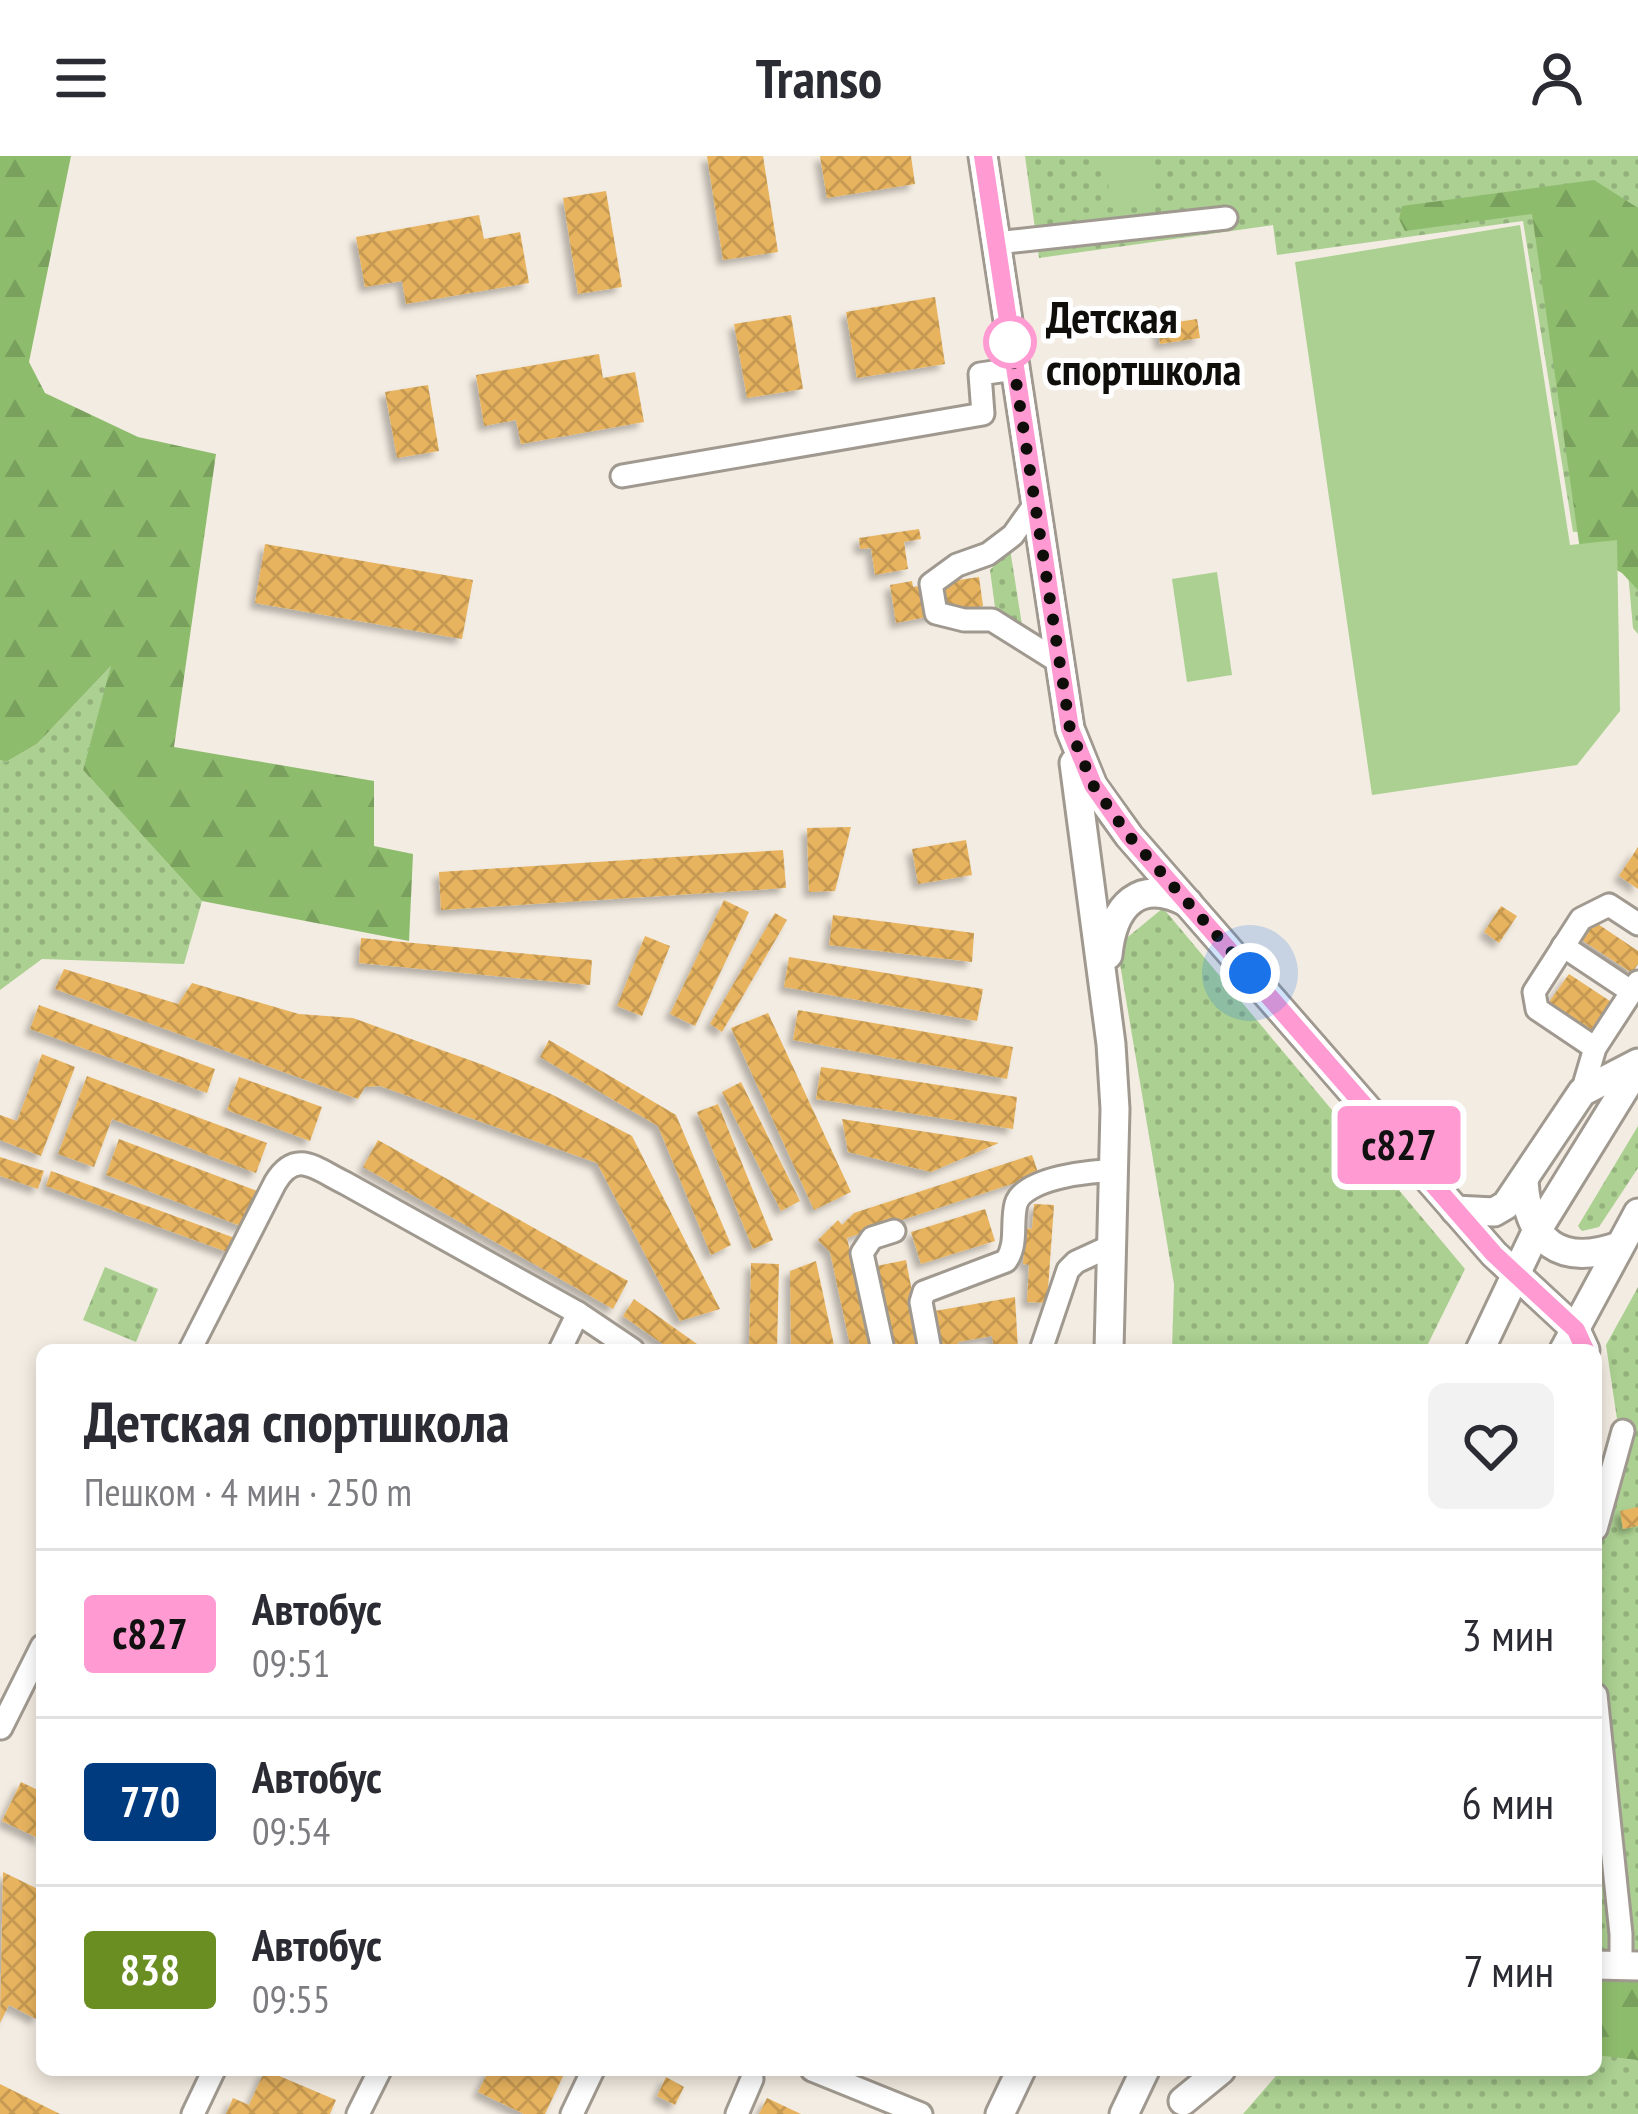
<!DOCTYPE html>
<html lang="ru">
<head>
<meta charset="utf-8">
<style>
	body { margin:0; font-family:"PT Sans Narrow",sans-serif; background:#f2f2f3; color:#2b2b33; height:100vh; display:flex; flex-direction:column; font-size:45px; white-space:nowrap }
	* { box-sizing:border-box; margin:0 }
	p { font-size:39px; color:#7c7c81 }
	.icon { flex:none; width:66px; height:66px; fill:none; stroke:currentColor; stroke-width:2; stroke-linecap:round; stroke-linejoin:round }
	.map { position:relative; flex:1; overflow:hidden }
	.sheet { position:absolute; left:36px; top:1188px; width:1566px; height:732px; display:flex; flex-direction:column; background:#fff; border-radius:18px; box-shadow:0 6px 18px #0003 }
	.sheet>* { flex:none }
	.badge { padding:0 24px; border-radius:9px; font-size:42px; line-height:78px }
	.you { position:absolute; width:60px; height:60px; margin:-30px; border:9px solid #fff; border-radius:50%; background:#1a73e8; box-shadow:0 0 0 18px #1a73e833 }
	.map>.badge { position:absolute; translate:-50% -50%; box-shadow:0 0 0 6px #fff }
	.round { display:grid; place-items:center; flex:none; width:126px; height:126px; border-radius:18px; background:#f2f2f3 }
	.head { display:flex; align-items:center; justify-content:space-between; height:204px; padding:0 48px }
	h1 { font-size:57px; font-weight:800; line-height:90px }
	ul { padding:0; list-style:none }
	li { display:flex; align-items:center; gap:36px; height:168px; padding:0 48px; border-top:3px solid #e1e1e2 }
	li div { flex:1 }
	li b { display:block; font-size:45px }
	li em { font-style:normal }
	li .badge { min-width:132px; font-weight:700; text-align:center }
	header { display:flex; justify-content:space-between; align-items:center; height:156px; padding:0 48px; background:#fff; font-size:54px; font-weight:800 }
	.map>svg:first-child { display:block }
	.green { fill:url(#green-dots) }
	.forest { fill:url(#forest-firs) }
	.pitch { fill:#abd091 }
	.building { fill:url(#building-cross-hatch); filter:url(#shadow) }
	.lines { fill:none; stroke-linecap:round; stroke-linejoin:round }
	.minor-casing { stroke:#a09990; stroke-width:27 }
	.major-casing { stroke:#a09990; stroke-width:33 }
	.minor { stroke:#fff; stroke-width:21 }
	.major { stroke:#fff; stroke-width:27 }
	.line-casing { stroke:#fff; stroke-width:27 }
	.line { stroke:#ff9ad2; stroke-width:18 }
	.walk { stroke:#100e0b; stroke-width:12; stroke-dasharray:0 21.6 }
	.stop-dot { fill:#fff; stroke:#ff9ad2; stroke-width:6 }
	.labels { text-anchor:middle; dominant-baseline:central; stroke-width:10; stroke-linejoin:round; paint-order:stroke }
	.stop-label { font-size:45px; font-weight:bold; fill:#100e0b; stroke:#fff; text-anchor:start }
</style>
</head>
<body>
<header><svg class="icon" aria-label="menu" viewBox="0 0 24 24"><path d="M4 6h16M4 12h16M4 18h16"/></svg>Transo<svg class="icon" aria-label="person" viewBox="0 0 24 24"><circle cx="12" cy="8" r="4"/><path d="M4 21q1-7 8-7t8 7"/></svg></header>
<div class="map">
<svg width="1638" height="1958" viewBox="0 0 1638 1958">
	<defs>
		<pattern id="green-dots" width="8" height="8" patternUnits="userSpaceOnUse" patternTransform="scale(3)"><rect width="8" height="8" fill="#abd091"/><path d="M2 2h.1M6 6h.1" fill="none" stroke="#92b17c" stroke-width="1.8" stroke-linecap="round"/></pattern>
		<pattern id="forest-firs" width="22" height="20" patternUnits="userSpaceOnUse" patternTransform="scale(3)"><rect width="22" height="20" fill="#8ebc6d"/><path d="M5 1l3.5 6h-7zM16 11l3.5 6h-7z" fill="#79a05d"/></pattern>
		<pattern id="building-cross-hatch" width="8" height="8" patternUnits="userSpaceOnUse" patternTransform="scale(3)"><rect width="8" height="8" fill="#e7b35f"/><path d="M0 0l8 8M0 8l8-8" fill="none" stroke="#c59951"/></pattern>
		<filter id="shadow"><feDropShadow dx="-5.5" dy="5.5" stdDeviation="3" flood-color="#0004"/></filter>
	</defs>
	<rect width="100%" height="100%" fill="#f3ece2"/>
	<g class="green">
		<polygon points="1025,0 1638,0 1638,478 1633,472 1624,372 1573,376 1523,65 1277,99 1273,69 1039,102"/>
		<polygon points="1010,393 1022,469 996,459 990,414"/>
		<polygon points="113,508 83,614 202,745 184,808 42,803 0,834 0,604 6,606 37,588"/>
		<polygon points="1163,752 1465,1113 1425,1194 1172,1194 1174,1128 1117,790"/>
		<polygon points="1638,970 1638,1012 1599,1071 1582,1075 1578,1070"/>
		<polygon points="105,1111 158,1133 136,1186 83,1164"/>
		<polygon points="1638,1131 1638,1799 1596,1798 1596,1319 1617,1263 1606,1189"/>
		<polygon points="1638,1823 1638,1958 1243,1958 1281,1914 1596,1914 1596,1824"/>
	</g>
	<g class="forest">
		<polygon points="0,0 71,0 29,206 45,237 138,281 216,298 174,591 374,625 374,690 413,698 409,785 202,745 83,614 111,510 37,588 6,606 0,604"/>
		<polygon points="1594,24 1638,52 1638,434 1622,417 1580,394 1532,58 1405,75 1399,63 1402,50"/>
		<polygon points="1638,1823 1638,1904 1596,1899 1596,1824"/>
	</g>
	<g class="pitch">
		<polygon points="1105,0 1149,0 1153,35 1165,40 1164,45 1111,52"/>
		<polygon points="1520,69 1570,389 1617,384 1620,555 1577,609 1372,639 1295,106"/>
		<polygon points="1217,416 1232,519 1187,526 1172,423"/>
	</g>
	<g class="building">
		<polygon points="707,0 763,0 778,96 723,104"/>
		<polygon points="820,0 911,0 915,28 827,42"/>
		<polygon points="606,35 622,131 578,138 563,42"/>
		<polygon points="479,59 484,83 520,76 529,127 406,148 402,125 365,131 356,81"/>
		<polygon points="935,141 945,208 857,222 846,156"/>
		<polygon points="791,159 803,233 747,242 734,168"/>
		<polygon points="1197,163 1200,182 1160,188 1157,169"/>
		<polygon points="599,198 603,222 635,216 644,266 521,288 516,264 484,270 476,219"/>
		<polygon points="428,229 439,295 397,302 385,236"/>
		<polygon points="919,373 921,383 904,386 908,413 875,419 871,392 860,393 859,382"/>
		<polygon points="265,388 473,424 462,483 255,447"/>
		<polygon points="979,421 983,450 896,467 890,429 912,425 913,431"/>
		<polygon points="851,671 835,735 809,736 807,672"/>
		<polygon points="966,684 972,719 918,728 912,693"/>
		<polygon points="1638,691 1638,733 1619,720"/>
		<polygon points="783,694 786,732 441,754 439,716"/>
		<polygon points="724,744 749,756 695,870 670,858"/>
		<polygon points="1501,750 1517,760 1499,787 1484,776"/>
		<polygon points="775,757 787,764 722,876 710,868"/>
		<polygon points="833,759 974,777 972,806 829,789"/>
		<polygon points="1592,764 1638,795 1638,808 1632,817 1580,783"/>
		<polygon points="645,780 670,790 642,860 617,850"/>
		<polygon points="361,782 592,804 590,829 359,807"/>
		<polygon points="789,801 983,833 977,865 784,831"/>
		<polygon points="64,813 178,848 192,827 299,858 353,862 486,910 551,938 632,980 720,1153 680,1165 597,1007 380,930 365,931 358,943 55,833"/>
		<polygon points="1569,818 1613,847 1594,876 1549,846"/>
		<polygon points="39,849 215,913 207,937 30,873"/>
		<polygon points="798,854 1013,891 1007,923 793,884"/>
		<polygon points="768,857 851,1036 814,1054 731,872"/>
		<polygon points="549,884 676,959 731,1089 711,1099 658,970 540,901"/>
		<polygon points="42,898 75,911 41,1000 0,984 0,959 17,965"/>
		<polygon points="821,911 1017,941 1013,973 816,943"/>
		<polygon points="87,920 267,987 256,1017 112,963 94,1011 58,998"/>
		<polygon points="239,921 322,951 310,985 227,954"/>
		<polygon points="741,926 800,1045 781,1055 722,936"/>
		<polygon points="718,948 773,1084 753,1093 697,956"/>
		<polygon points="842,963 999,987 931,1016 848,996"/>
		<polygon points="119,983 260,1036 246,1072 106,1019"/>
		<polygon points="378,984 628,1125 613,1153 363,1011"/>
		<polygon points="1032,999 1039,1019 847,1082 872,1194 851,1194 830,1096 818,1084 838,1064 842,1069 854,1057"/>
		<polygon points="0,1001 44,1015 38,1033 0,1020"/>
		<polygon points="51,1015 235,1082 230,1097 46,1030"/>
		<polygon points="1034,1048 1054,1049 1047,1147 1027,1146 1029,1109 1023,1108 1025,1072 1032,1073"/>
		<polygon points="985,1053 995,1085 921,1108 911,1076"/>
		<polygon points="906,1104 923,1194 888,1194 872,1111"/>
		<polygon points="816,1105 835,1194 791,1194 790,1115"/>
		<polygon points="751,1107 779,1108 777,1194 749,1194"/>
		<polygon points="1015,1141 1018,1194 994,1194 992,1180 958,1186 959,1194 935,1194 929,1156"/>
		<polygon points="634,1143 697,1188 693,1194 671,1194 623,1160"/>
		<polygon points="1638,1351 1638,1370 1623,1373 1620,1355"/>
		<polygon points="21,1626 42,1636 42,1684 2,1665"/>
		<polygon points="3,1716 42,1735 42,1852 36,1863 9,1849 0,1867"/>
		<polygon points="265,1914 336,1944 330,1958 226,1958 233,1942 249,1949"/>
		<polygon points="489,1914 566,1914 545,1958 524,1958 478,1936"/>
		<polygon points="666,1921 684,1931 675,1949 657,1940"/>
		<polygon points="0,1928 60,1958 0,1958"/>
		<polygon points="767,1942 801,1958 759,1958"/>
	</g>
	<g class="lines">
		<g class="minor-casing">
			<g id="minor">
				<polyline points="996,87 1226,62"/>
				<polyline points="622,320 983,258 980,218 1014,213"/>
				<polyline points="1035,348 1013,379 988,398 957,409 931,428 936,457 964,464 992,464 1059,506"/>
				<polyline points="1563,790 1632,836"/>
				<polyline points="1595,892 1537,853 1534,836 1581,763 1609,749 1638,768"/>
				<polyline points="1582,936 1595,892 1638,826"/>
				<path d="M190 1194 275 1027C296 992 316 1013 345 1027L578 1157 633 1194"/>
				<polyline points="560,1194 578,1157"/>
				<polyline points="883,1194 862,1097 872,1082 894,1075"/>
				<path d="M930 1194 921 1146 924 1136 1006 1105C1018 1088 1011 1067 1016 1048 1023 1022 1093 1014 1115 1015"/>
				<polyline points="1041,1194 1068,1114 1076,1106 1113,1089"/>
				<polyline points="1596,1373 1623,1275"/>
				<polyline points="1596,1539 1621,1778 1621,1809"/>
				<polyline points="1,1572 42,1490"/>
				<polyline points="812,1914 921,1958"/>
				<polyline points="193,1958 214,1914"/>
				<polyline points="358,1958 380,1914"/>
				<polyline points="572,1958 593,1914"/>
				<polyline points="737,1958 752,1923"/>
			</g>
		</g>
		<g class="major-casing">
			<g id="major">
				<polyline points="983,0 1070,573 1093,630 1129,680 1494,1098 1576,1174 1585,1194"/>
				<polyline points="1074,607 1111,888 1115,953 1109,1194"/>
				<path d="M1108 799C1113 749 1139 721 1188 747"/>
				<path d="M1524 1025C1528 1086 1560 1111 1619 1090"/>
				<polyline points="1455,1054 1494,1056 1506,1049 1582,936 1638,907"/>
				<polyline points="1480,1194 1535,1078 1638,911"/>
				<polyline points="1564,1194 1638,1057"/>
				<polyline points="1596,1809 1638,1810"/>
				<polyline points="1183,1945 1221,1914"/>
				<polyline points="1000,1958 1021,1914"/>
				<polyline points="1124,1958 1145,1914"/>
			</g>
		</g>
		<use href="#minor" class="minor"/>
		<use href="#major" class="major"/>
	</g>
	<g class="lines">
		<g class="line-casing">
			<polyline id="line" points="983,0 1070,573 1093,629 1129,680 1494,1098 1576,1174 1585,1194"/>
		</g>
		<use href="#line" class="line"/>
		<polyline class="walk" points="1010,186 1070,573 1093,629 1129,680 1250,817"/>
	</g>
	<circle class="stop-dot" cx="1010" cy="186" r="24"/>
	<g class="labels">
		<g class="stop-label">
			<text x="1046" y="160">Детская<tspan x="1046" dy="52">спортшкола</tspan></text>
		</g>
	</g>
</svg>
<div class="you" style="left:1250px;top:817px"></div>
<b class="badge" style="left:1399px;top:989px;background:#ff9ad2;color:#111">с827</b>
<section class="sheet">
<div class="head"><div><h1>Детская спортшкола</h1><p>Пешком · 4 мин · 250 m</p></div><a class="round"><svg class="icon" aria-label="heart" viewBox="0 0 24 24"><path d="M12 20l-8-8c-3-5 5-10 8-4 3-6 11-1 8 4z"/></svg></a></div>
<ul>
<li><span class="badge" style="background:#ff9ad2;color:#111">с827</span><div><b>Автобус</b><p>09:51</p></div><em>3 мин</em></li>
<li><span class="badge" style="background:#003b80;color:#fff">770</span><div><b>Автобус</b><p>09:54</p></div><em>6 мин</em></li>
<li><span class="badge" style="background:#6b8e23;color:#fff">838</span><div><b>Автобус</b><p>09:55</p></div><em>7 мин</em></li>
</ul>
</section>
</div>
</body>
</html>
